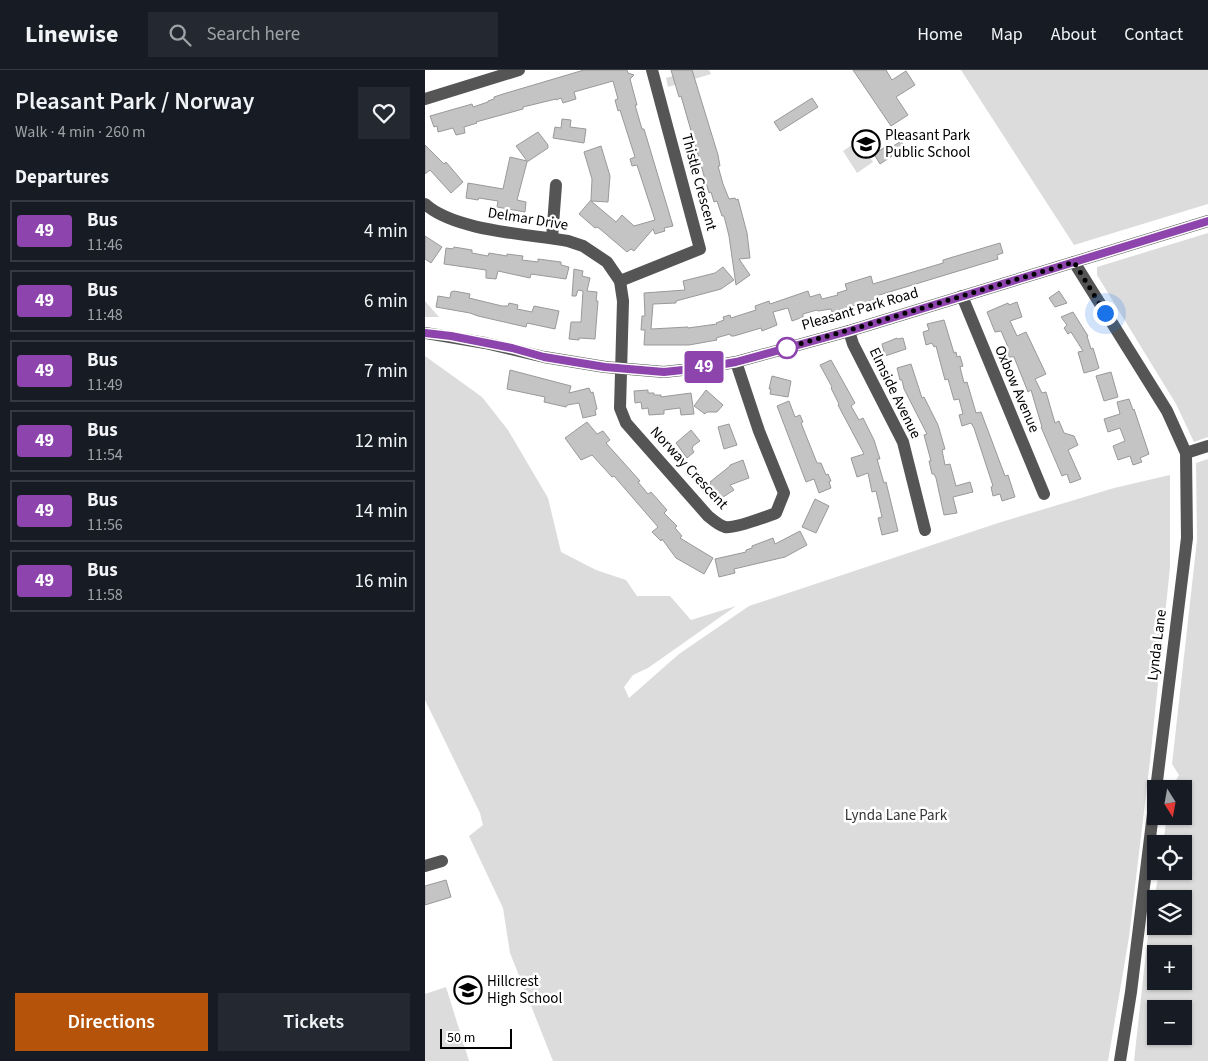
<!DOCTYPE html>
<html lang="en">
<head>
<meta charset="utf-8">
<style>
	body { margin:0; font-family:"Source Sans 3",sans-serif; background:#242831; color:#f1f3f6; height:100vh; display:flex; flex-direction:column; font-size:19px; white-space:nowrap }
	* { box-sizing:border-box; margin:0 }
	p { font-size:16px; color:#9ea1a6 }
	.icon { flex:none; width:28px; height:28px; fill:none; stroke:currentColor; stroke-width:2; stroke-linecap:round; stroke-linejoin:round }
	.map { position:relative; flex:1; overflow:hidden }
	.drawer { display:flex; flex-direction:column; background:#171b24; width:425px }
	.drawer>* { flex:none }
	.badge { padding:0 10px; border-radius:4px; font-size:18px; line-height:32px }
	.needle { width:32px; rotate:169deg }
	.tools { position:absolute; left:722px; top:710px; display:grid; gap:10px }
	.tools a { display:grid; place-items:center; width:45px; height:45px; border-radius:0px; background:#171b24; box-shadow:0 1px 4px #0004; font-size:25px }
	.scale { position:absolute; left:15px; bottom:12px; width:72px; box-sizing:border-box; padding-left:5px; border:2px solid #000; border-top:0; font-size:14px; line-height:18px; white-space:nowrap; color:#000; -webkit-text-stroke:4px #fff; paint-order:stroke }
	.you { position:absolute; width:25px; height:25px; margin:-12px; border:4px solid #fff; border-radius:50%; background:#1a73e8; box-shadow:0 0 0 8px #1a73e833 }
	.map>.badge { position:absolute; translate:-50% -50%; box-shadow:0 0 0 2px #fff }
	h2 { padding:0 15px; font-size:19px; line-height:45px }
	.round { display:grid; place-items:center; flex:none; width:52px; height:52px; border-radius:0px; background:#242831 }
	.summary { display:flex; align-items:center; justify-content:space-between; height:85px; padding:0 15px }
	h1 { font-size:24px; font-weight:600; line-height:38px }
	.action { display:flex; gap:10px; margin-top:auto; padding:10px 15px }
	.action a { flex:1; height:58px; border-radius:0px; background:#b45309; color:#fff; font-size:20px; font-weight:600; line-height:58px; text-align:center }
	.action a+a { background:#242831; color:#f1f3f6 }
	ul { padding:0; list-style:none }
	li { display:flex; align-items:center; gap:15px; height:62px; margin:0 10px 8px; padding:0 5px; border:2px solid #363941; border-radius:0px }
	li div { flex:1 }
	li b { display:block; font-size:19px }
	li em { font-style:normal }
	li .badge { min-width:55px; font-weight:700; text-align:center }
	header { display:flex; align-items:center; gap:30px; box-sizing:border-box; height:70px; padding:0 25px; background:#171b24; border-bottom:1px solid #363941 }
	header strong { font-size:24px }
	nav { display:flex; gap:28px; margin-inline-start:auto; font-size:18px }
	.search { width:350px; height:45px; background:#242831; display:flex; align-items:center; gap:12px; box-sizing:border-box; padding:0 18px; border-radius:0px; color:#9ea1a6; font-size:19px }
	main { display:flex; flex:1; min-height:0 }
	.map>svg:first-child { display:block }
	.green { fill:#dcdcdc; fill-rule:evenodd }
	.building { fill:#c4c4c4; stroke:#999 }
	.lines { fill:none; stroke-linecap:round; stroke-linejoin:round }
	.minor { stroke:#555; stroke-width:12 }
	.line-casing { stroke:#fff; stroke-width:11 }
	.line { stroke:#8e44ad; stroke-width:8 }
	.walk { stroke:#000; stroke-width:5; stroke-dasharray:0 9 }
	.stop-dot { fill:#fff; stroke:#8e44ad; stroke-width:2.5 }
	.labels { text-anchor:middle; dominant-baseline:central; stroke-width:5; stroke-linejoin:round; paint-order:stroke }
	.poi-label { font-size:15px; fill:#000; stroke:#fff; text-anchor:start }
	.street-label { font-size:15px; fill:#000; stroke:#fff }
	.park-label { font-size:15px; fill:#333; stroke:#fff }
</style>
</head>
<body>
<header>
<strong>Linewise</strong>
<div class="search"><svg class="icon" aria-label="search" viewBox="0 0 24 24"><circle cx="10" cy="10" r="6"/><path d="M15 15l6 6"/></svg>Search here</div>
<nav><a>Home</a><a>Map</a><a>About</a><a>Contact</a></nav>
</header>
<main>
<section class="drawer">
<div class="summary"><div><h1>Pleasant Park / Norway</h1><p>Walk · 4 min · 260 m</p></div><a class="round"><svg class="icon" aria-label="heart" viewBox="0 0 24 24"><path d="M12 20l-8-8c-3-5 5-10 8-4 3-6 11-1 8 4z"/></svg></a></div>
<h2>Departures</h2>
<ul>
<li><span class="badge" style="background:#8e44ad;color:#fff">49</span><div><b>Bus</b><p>11:46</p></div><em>4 min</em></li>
<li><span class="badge" style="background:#8e44ad;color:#fff">49</span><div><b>Bus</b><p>11:48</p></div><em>6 min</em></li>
<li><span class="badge" style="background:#8e44ad;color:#fff">49</span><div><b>Bus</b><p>11:49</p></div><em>7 min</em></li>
<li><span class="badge" style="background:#8e44ad;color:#fff">49</span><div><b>Bus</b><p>11:54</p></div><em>12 min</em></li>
<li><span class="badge" style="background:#8e44ad;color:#fff">49</span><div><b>Bus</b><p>11:56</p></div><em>14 min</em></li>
<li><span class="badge" style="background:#8e44ad;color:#fff">49</span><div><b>Bus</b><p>11:58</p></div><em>16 min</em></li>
</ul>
<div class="action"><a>Directions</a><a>Tickets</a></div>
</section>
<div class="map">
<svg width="783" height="991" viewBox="0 0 783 991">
	<rect width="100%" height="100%" fill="#fff"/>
	<g class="green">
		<polygon points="268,0 284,0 286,4 243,17 241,8"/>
		<polygon points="536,0 783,0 783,134 649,175"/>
		<polygon points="434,70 448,92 432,103 418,81"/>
		<polygon points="783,163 783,367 769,372 751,334 672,205 672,197"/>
		<polygon points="0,231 14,247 0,247"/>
		<polygon points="0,286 57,327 83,360 123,428 136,482 171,500 201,510 212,526 245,526 266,550 311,536 223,598 208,605 199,617 204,628 254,584 324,536 573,453 689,418 745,405 745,497 725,691 704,867 683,991 128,991 85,883 78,838 44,766 58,755 55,743 0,630"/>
		<path d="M783 389V991H709L722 873 734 801H759V774H738L742 746H759V719H746L754 705 747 694 772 470 771 393ZM731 829H759V856H731ZM731 884H759V911H731ZM731 939H759V966H731Z"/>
		<polygon points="21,917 44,991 0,991 0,924"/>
	</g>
	<g class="building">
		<polygon points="159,0 202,0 203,3 209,5 205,9 212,35 210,35 217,59 219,59 248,156 239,158 240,161 230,164 228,159 209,181 206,179 202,182 175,159 172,157 170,158 154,144 166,130 167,109 159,82 176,76 185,106 183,132 166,131 191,152 197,145 209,156 230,150 212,95 207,96 205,89 210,87 195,40 193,41 190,30 193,29 188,11 149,22 151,29 138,33 136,28 131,30 131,29 98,37 98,39 51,52 52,53 39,57 40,63 31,65 28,58 13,62 12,56 9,57 5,46 47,34 48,37 63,32 63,31 69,29 69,27 78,24"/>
		<polygon points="246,0 267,0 293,85 295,96 293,96 298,114 304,129 310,128 311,130 313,129 322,163 325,188 314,189 325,205 311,215 304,166 299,146 297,146 292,131 289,132 286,122 284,123 256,26 254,27"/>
		<polygon points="428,0 461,0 467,10 481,1 490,15 471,27 483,45 466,56"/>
		<polygon points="387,28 393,37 355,61 349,52"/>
		<polygon points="137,49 146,50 145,57 161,59 159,73 128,68 130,57 136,58"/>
		<polygon points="113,62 123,75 123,78 102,92 92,130 101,132 100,142 72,137 73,131 54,128 53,130 41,128 43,113 78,119 85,87 102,91 91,76"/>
		<polygon points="476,71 482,80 470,88 464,79"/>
		<polygon points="0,75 19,94 21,92 38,112 26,123 5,100 0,104"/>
		<polygon points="462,76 467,86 455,94 449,84"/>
		<polygon points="0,166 17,177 6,193 0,189"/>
		<polygon points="575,173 578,183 572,185 573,189 451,226 452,229 407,242 406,239 393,241 392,240 378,244 378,247 367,251 363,238 348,242 352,255 337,261 336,258 309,266 306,266 305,264 291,268 292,270 264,275 219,275 220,260 216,260 217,246 220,246 219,223 260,220 258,211 290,203 298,197 309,210 296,219 251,231 251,233 228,234 226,259 263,257 263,258 292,254 291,253 299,250 298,247 305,245 306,248 331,240 330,236 344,231 345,234 383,221 385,227 395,224 397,229 413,225 412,223 422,220 420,214 446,206 448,214 518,193 518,190"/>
		<polygon points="29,177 47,180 47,183 63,186 64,183 82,186 82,184 98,186 97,190 113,192 113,189 136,192 136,195 144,197 141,209 106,204 105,208 73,201 71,209 61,208 61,200 19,194 21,178 28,179"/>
		<polygon points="149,199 158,201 157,206 165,208 162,221 172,222 171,231 173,231 170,269 154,268 154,270 144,269 146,252 156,252 158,221 153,220 151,226 147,226"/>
		<polygon points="29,221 45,224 44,228 77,236 83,236 84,233 93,235 92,239 107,242 109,236 134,241 130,259 102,253 101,257 53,246 45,243 11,237 13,226 25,228 26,222"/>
		<polygon points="634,221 642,233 630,237 624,228"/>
		<polygon points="592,232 597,247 585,251 592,266 601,262 621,304 610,309 617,323 621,322 630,353 634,351 639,363 649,366 653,375 643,380 656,409 645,413 642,404 637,406 616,357 617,357 606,320 603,322 589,287 584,287 580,278 583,277 576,261 570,262 562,242 583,233 584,235"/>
		<polygon points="648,242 663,266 662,266 666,279 668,278 674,298 670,300 659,303 653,282 658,281 646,262 643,264 639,258 642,255 636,247"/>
		<polygon points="519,250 529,283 531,282 532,287 535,286 538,296 535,297 539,313 542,312 551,343 556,342 580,406 583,405 590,427 577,431 575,424 568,426 566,417 568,416 549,358 546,353 537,356 534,345 538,344 534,329 529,330 523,309 520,310 511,276 509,277 507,273 501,275 498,262 504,260 502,254"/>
		<polygon points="472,268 473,269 478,268 481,279 460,286 457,274"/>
		<polygon points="406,290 430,333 426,336 434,350 438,348 449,370 455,389 452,389 459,413 461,412 473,461 457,465 453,448 457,447 451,421 447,422 443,403 432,407 426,388 439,384 413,335 414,334 406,318 407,317 395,295"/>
		<polygon points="486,294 497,328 499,327 513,355 520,379 517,380 520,395 525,394 531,416 545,412 548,422 528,427 532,443 519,445 511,408 509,404 507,404 504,391 506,391 499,365 502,364 479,319 477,310 475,310 472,298"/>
		<polygon points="85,300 146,316 144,323 164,318 166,323 168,322 172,339 170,340 171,345 158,348 154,333 142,335 141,337 119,332 120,327 82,319"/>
		<polygon points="686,302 693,327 679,331 671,306"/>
		<polygon points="347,306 366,311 363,327 345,324 346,319 344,319"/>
		<polygon points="223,320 223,323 229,323 229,325 236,325 236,327 266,323 269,344 256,345 255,338 239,340 239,344 224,345 223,338 217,339 216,332 210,333 209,321"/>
		<polygon points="281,320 298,335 292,342 282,342 280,344 269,336"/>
		<polygon points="704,329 708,340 709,339 724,384 715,388 717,392 708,395 705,386 693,390 688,376 700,371 695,358 683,362 679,349 695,344 692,332"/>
		<polygon points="364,331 370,347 375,345 378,352 376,353 392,393 396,393 401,405 403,404 406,411 404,412 406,418 394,423 389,409 381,412 352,336"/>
		<polygon points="162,352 172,364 178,361 185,370 181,373 215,411 213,412 223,424 226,422 242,440 239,443 252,456 250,458 257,466 255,468 288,488 279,504 251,488 237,469 236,471 227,462 233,457 189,406 187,407 167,385 156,390 140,368"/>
		<polygon points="304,354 312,375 299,379 293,357"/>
		<polygon points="266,360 275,371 268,376 267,379 269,382 262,388 251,373"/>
		<polygon points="318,390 324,408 305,415 309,420 295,429 284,416 286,414 285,412 305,396 305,395"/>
		<polygon points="390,429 404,436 391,463 377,457"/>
		<polygon points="375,461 382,475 360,487 309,499 310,503 294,507 290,489 321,482 321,480 327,478 327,476 348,468 350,474"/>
		<polygon points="21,810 26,827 0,835 0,816"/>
	</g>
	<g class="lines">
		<g class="minor">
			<polyline points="0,29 94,0"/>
			<path d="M0 134C29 161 103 164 143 171L158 176 182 192 195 211 198 231 195 338 201 353 283 446C288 450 293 455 300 457 310 459 340 447 351 443L359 423 334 361 311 292"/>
			<polyline points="127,168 131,115"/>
			<polyline points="649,192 742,341 761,383 762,468 706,922 695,991"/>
			<polyline points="195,211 275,179 227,0"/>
			<polyline points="537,226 619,424"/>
			<polyline points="424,261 428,274 478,372 500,460"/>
			<polyline points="0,263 60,273 119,287 180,297 239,302 275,298 311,292 424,261 783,151"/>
			<polyline points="761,383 783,376"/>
			<polyline points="0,796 17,791"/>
		</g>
	</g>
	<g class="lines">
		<g class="line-casing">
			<polyline id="line" points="0,263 26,266 87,278 119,287 180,297 239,302 276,298 311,292 424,261 783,151"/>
		</g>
		<use href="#line" class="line"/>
		<polyline class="walk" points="362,278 356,279 435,257 649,192 680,243"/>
	</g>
	<defs>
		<g id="school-ring" transform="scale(1.4375)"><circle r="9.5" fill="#fff" stroke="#000" stroke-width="1.5"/><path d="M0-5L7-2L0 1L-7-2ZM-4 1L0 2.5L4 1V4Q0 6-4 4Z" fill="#000"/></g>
	</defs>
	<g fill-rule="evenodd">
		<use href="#school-ring" x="441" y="74"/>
		<use href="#school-ring" x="43" y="920"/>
	</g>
	<circle class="stop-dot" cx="362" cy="278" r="10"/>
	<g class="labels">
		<g class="poi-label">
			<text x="460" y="65">Pleasant Park<tspan x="460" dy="17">Public School</tspan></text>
			<text x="62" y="911">Hillcrest<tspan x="62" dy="17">High School</tspan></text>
		</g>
		<g class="street-label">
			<text transform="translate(274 112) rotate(75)">Thistle Crescent</text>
			<text transform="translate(103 149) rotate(9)">Delmar Drive</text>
			<text transform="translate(435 239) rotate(-16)">Pleasant Park Road</text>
			<text transform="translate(592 319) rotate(67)">Oxbow Avenue</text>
			<text transform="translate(470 323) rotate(64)">Elmside Avenue</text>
			<text transform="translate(264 398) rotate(47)">Norway Crescent</text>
			<text transform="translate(732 575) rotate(-83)">Lynda Lane</text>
		</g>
		<g class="park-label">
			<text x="471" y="745">Lynda Lane Park</text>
		</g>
	</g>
</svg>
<div class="tools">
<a><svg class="needle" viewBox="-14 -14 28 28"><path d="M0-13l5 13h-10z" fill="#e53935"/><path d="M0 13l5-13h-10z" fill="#9ea1a6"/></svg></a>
<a><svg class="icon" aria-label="locate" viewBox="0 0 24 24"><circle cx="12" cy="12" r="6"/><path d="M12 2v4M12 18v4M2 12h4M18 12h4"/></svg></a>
<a><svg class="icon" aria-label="layers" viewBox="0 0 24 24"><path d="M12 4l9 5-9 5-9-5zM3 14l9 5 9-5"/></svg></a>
<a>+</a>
<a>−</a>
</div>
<div class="scale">50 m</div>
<div class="you" style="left:680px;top:243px"></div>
<b class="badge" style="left:279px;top:297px;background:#8e44ad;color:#fff">49</b>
</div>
</main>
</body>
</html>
